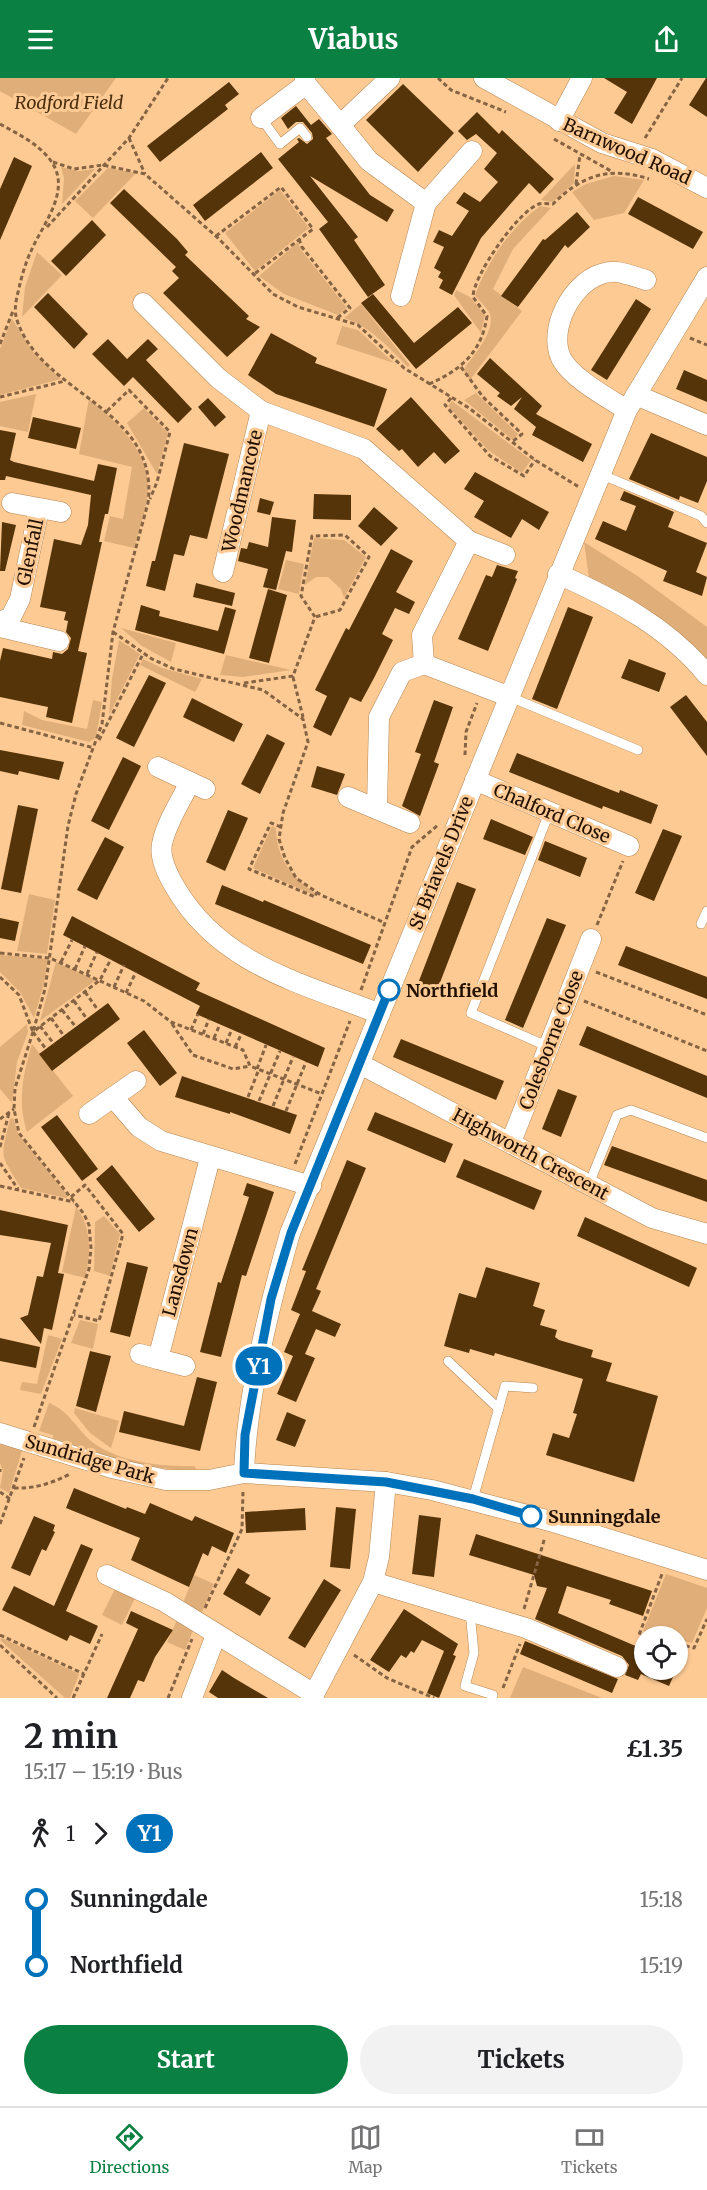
<!DOCTYPE html>
<html lang="en">
<head>
<meta charset="utf-8">
<style>
	body { margin:0; font-family:Merriweather,serif; background:#f2f2f2; color:#202124; height:100vh; display:flex; flex-direction:column; font-size:22px; white-space:nowrap }
	* { box-sizing:border-box; margin:0 }
	p { font-size:20px; color:#757577 }
	.icon { flex:none; width:33px; height:33px; fill:none; stroke:currentColor; stroke-width:2; stroke-linecap:round; stroke-linejoin:round }
	.map { position:relative; height:1620px; overflow:hidden }
	.panel { display:flex; flex-direction:column; background:#fff; flex:1 }
	.panel>* { flex:none }
	.badge { padding:0 12px; border-radius:20px; font-size:21px; line-height:39px }
	.buttons { position:absolute; left:634px; top:1548px; display:grid; gap:12px }
	.buttons a { display:grid; place-items:center; width:54px; height:54px; border-radius:50%; background:#fff; box-shadow:0 2px 4px #0004; font-size:30px }
	.map>.badge { position:absolute; translate:-50% -50%; box-shadow:0 0 0 3px #fff }
	.legs { display:flex; align-items:center; gap:9px; height:66px; padding:0 24px; font-size:20px }
	.legs p { margin-inline-start:auto }
	.summary { display:flex; align-items:center; justify-content:space-between; height:102px; padding:0 24px }
	h1 { font-size:33px; font-weight:700; line-height:45px }
	.primary-button { display:flex; gap:12px; margin-top:auto; padding:12px 24px }
	.primary-button a { flex:1; height:69px; border-radius:36px; background:#0b8043; color:#fff; font-size:24px; font-weight:700; line-height:69px; text-align:center }
	.primary-button a+a { background:#f2f2f2; color:#202124 }
	ul { padding:0 24px; list-style:none }
	li { display:flex; align-items:center; gap:21px; height:66px; font-size:22px }
	li i { display:grid; place-items:center; width:9px; height:100%; margin:0 8px; background:currentColor }
	li i::after { content:''; width:15px; height:15px; margin:-8px; border:4px solid; border-radius:50%; background:#fff }
	li p { margin-inline-start:auto }
	li:first-child i { background:linear-gradient(#0000 50%,currentColor 0) }
	li:last-child i { background:linear-gradient(currentColor 50%,#0000 0) }
	header { display:flex; justify-content:space-between; align-items:center; height:78px; padding:0 24px; background:#0b8043; color:#fff; font-size:27px; font-weight:700 }
	.tab-bar { display:flex; justify-content:space-around; align-items:center; height:84px; border-top:2px solid #e0e0e0; background:#fff; font-size:16px; color:#757577 }
	.tab-bar a { display:grid; justify-items:center; gap:3px }
	.tab-bar .selected { color:#0b8043 }
	.map>svg:first-child { display:block }
	.green { fill:#e0ae79 }
	.building { fill:#553409 }
	.lines { fill:none; stroke-linecap:round; stroke-linejoin:round }
	.service-casing { stroke:#b58551; stroke-width:10 }
	.minor-casing { stroke:#b58551; stroke-width:21 }
	.path { stroke:#856343; stroke-width:3; stroke-dasharray:4.5 3; stroke-linecap:butt }
	.service { stroke:#fff; stroke-width:9 }
	.minor { stroke:#fff; stroke-width:20 }
	.line-1-casing { stroke:#fff; stroke-width:14 }
	.line-1 { stroke:#0072bc; stroke-width:9 }
	.stop-1-dot { fill:#fff; stroke:#0072bc; stroke-width:3 }
	.labels { text-anchor:middle; dominant-baseline:central; stroke-width:6; stroke-linejoin:round; paint-order:stroke }
	.park-label { font-size:18px; font-style:italic; fill:#4b2f0e; stroke:#feca94 }
	.street-label { font-size:18px; fill:#210f00; stroke:#feca94 }
	.stop-label { font-size:18px; font-weight:bold; fill:#210f00; stroke:#feca94; text-anchor:start }
</style>
</head>
<body>
<header><svg class="icon" aria-label="menu" viewBox="0 0 24 24"><path d="M4 6h16M4 12h16M4 18h16"/></svg>Viabus<svg class="icon" aria-label="share" viewBox="0 0 24 24"><path d="M12 15V3M7 8l5-5 5 5M5 13v7h14v-7"/></svg></header>
<div class="map">
<svg width="707" height="1620" viewBox="0 0 707 1620">
	<rect width="100%" height="100%" fill="#feca94"/>
	<g class="green">
		<polygon points="0,0 116,0 76,56 0,13"/>
		<polygon points="575,86 574,105 553,124 541,122"/>
		<polygon points="61,89 79,93 95,91 62,126 64,100"/>
		<polygon points="108,90 136,95 93,140 75,123"/>
		<polygon points="614,98 644,102 624,135 594,142 572,114 586,106"/>
		<polygon points="280,112 309,150 255,193 225,155"/>
		<path d="M540 128 551 130 513 171 493 211 522 233 470 302 464 293 466 288C475 276 495 253 490 236 487 229 479 223 475 217 488 183 510 150 540 128Z"/>
		<polygon points="298,164 302,173 347,230 338,237 284,216 259,198"/>
		<polygon points="37,174 62,197 22,239 25,209"/>
		<polygon points="456,212 470,219 485,237 481,255 454,217"/>
		<path d="M361 226 410 287 408 289C389 270 370 248 344 240Z"/>
		<polygon points="12,241 33,274 61,301 0,317 0,271"/>
		<polygon points="342,248 358,252 394,285 336,266"/>
		<polygon points="476,315 518,356 513,362 464,322"/>
		<polygon points="36,316 28,354 0,348 0,324"/>
		<path d="M89 321C115 342 150 374 148 411 147 431 139 451 134 470L104 463 110 438 123 441 132 389 79 376Z"/>
		<polygon points="452,323 531,382 522,395 488,372 448,328"/>
		<polygon points="144,330 168,355 157,396 127,345"/>
		<polygon points="314,460 344,462 366,479 344,520 341,511 328,499 316,499 305,507"/>
		<polygon points="584,464 639,499 707,549 707,586 589,500"/>
		<polygon points="286,482 304,486 299,516 278,511"/>
		<polygon points="121,550 176,565 171,584 142,568"/>
		<polygon points="119,562 140,576 109,637 112,601"/>
		<polygon points="226,577 291,592 243,599 220,597"/>
		<polygon points="143,581 162,590 202,601 195,614 140,587"/>
		<polygon points="93,622 102,624 96,660 89,664 22,647 24,633 42,642 87,651"/>
		<path d="M272 748 276 750C276 779 291 799 315 815L314 817 253 790Z"/>
		<polygon points="29,816 55,822 47,876 17,873"/>
		<polygon points="0,877 48,881 44,906 34,940 20,914 0,894"/>
		<polygon points="56,884 96,902 40,943"/>
		<polygon points="27,946 28,954 17,984 12,1025 0,1011 0,969"/>
		<path d="M32 966 73 1018 27 1054C17 1024 23 996 32 966Z"/>
		<path d="M13 1040 18 1055 68 1118 66 1120 21 1110C0 1074 0 1082 10 1041Z"/>
		<path d="M76 1129C92 1149 91 1176 85 1200L62 1194Z"/>
		<polygon points="104,1138 120,1156 110,1198 94,1193 95,1144"/>
		<polygon points="80,1242 98,1246 93,1271 71,1265"/>
		<polygon points="48,1257 62,1261 41,1316 20,1312 22,1304 37,1306"/>
		<path d="M49 1325C69 1333 76 1350 91 1363 117 1384 163 1389 195 1388L196 1391C148 1394 97 1377 53 1360V1357L39 1353Z"/>
		<polygon points="75,1330 119,1343 111,1370 90,1355 74,1335"/>
		<polygon points="0,1364 22,1373 9,1415 0,1410 3,1393 0,1385"/>
		<polygon points="666,1496 707,1510 707,1530 692,1565 678,1562 678,1558 643,1553"/>
		<polygon points="194,1497 214,1506 201,1537 183,1525"/>
		<polygon points="115,1511 135,1520 122,1547 102,1537"/>
		<polygon points="178,1540 194,1550 185,1572 167,1564"/>
		<polygon points="2,1560 79,1596 70,1620 65,1620 0,1562"/>
		<polygon points="523,1589 602,1620 510,1620"/>
	</g>
	<g class="building">
		<polygon points="604,0 657,0 632,46 614,35 627,14"/>
		<polygon points="706,0 707,0 707,39 689,27"/>
		<polygon points="229,4 239,16 225,27 228,31 160,84 147,68"/>
		<polygon points="403,6 454,55 418,94 366,42"/>
		<polygon points="296,28 311,47 319,41 332,56 326,60 370,117 394,132 387,144 310,98 358,159 354,162 385,207 368,219 319,151 328,144 278,81 299,64 297,61 299,60 307,66 313,61 312,55 303,44 296,44 288,51 281,40"/>
		<polygon points="477,34 499,56 502,52 554,101 540,116 529,105 507,130 481,160 452,217 439,210 443,202 438,199 441,194 434,190 444,169 433,164 439,152 452,158 469,133 456,125 464,114 480,124 498,104 484,91 497,75 476,56 467,62 458,53"/>
		<polygon points="261,74 273,90 205,143 193,127"/>
		<polygon points="14,79 32,88 0,162 0,111"/>
		<polygon points="124,111 177,161 188,174 185,177 249,238 246,241 260,249 227,279 163,215 179,200 172,193 176,189 110,125"/>
		<polygon points="638,119 703,154 693,171 628,136"/>
		<polygon points="577,134 590,149 568,170 565,167 518,229 501,218 543,161 545,162"/>
		<polygon points="92,142 106,157 66,198 51,183"/>
		<polygon points="48,215 88,256 74,271 34,229"/>
		<polygon points="373,216 414,265 458,229 472,245 416,291 361,225"/>
		<polygon points="636,221 651,231 607,302 591,292"/>
		<polygon points="271,255 317,280 315,285 387,311 374,349 276,316 248,297"/>
		<polygon points="108,261 127,281 148,261 158,271 146,282 192,331 178,345 133,299 124,308 92,276"/>
		<polygon points="490,280 542,328 536,336 592,366 583,384 532,357 536,349 514,331 522,319 511,328 497,318 500,315 477,296"/>
		<polygon points="684,292 707,302 707,324 676,311"/>
		<polygon points="411,319 460,373 445,386 434,374 418,389 402,371 399,373 376,351"/>
		<polygon points="208,320 226,339 215,349 198,329"/>
		<polygon points="33,339 81,350 76,371 28,360"/>
		<polygon points="0,352 16,355 10,382 14,384 94,403 98,386 117,390 108,436 105,436 102,449 99,464 102,464 78,573 87,575 72,645 46,639 48,629 0,619 0,583 3,570 52,581 53,574 62,576 68,571 71,560 66,554 68,543 64,542 66,534 40,529 54,461 81,467 88,447 91,417 6,398 5,402 0,402"/>
		<polygon points="651,355 707,379 707,403 698,425 680,418 679,422 629,401"/>
		<polygon points="184,365 229,376 207,461 190,457 184,478 174,476 165,513 146,508 152,483 155,483"/>
		<polygon points="475,394 549,434 539,452 522,441 511,460 474,439 484,423 464,411"/>
		<polygon points="624,413 674,434 668,449 707,465 696,494 707,499 702,518 663,503 667,493 595,461 603,443 626,453 636,428 620,422"/>
		<polygon points="314,416 351,417 351,442 313,441"/>
		<polygon points="260,420 274,424 270,437 257,434"/>
		<polygon points="374,429 398,450 381,468 358,448"/>
		<polygon points="272,439 296,442 292,474 286,473 276,512 263,509 268,491 238,483 241,470 247,471 249,464 268,469"/>
		<polygon points="2,444 16,447 5,493 0,493"/>
		<polygon points="391,471 413,483 396,514 415,524 409,536 395,530 382,556 393,562 374,600 361,624 350,619 331,658 313,649 327,618 315,612 346,550 349,552"/>
		<polygon points="497,487 518,493 515,500 517,501 488,573 458,561 486,497 492,499"/>
		<polygon points="196,505 235,515 232,528 193,519"/>
		<polygon points="268,511 287,517 269,585 249,580"/>
		<polygon points="141,527 160,533 159,538 218,553 225,529 236,532 224,576 135,552"/>
		<polygon points="568,529 593,539 557,631 532,621"/>
		<polygon points="629,581 666,595 659,614 621,600"/>
		<polygon points="149,597 166,605 134,669 116,660"/>
		<polygon points="686,617 707,644 707,678 670,629"/>
		<polygon points="192,620 243,646 234,664 183,639"/>
		<polygon points="434,622 453,629 434,684 439,686 420,738 402,728 421,676 415,674"/>
		<polygon points="267,656 285,665 260,716 241,706"/>
		<polygon points="0,672 64,684 59,702 19,693 18,697 0,693"/>
		<polygon points="517,675 619,715 620,712 658,727 651,746 603,728 602,731 509,694"/>
		<polygon points="123,679 141,688 109,752 91,743"/>
		<polygon points="317,688 345,696 337,717 311,709"/>
		<polygon points="18,727 38,731 21,815 1,811"/>
		<polygon points="228,732 248,740 225,793 206,784"/>
		<polygon points="491,741 533,759 525,777 483,761"/>
		<polygon points="663,751 682,758 654,823 635,815"/>
		<polygon points="105,759 124,769 97,822 77,812"/>
		<polygon points="545,763 587,780 580,799 538,782"/>
		<polygon points="457,804 476,811 436,915 417,908"/>
		<polygon points="222,807 263,824 264,822 371,867 363,886 215,826"/>
		<polygon points="72,838 200,905 196,912 325,970 318,989 196,936 200,928 63,857"/>
		<polygon points="0,840 19,844 15,863 0,860"/>
		<polygon points="547,840 566,847 523,950 505,942"/>
		<polygon points="626,868 707,899 707,921 618,887"/>
		<polygon points="108,925 120,941 52,993 39,976"/>
		<polygon points="587,948 707,998 707,1020 579,967"/>
		<polygon points="144,952 177,995 160,1008 127,965"/>
		<polygon points="401,961 504,1003 496,1022 393,979"/>
		<polygon points="182,998 297,1037 290,1056 230,1034 230,1036 175,1019"/>
		<polygon points="558,1011 577,1018 561,1059 542,1051"/>
		<polygon points="375,1034 453,1066 445,1085 367,1052"/>
		<polygon points="57,1037 98,1091 82,1103 41,1049"/>
		<polygon points="612,1068 707,1102 707,1124 604,1087"/>
		<polygon points="464,1081 542,1113 534,1132 456,1099"/>
		<polygon points="347,1082 366,1090 316,1211 321,1213 312,1233 341,1246 335,1259 316,1251 305,1276 315,1280 296,1324 277,1316 293,1278 284,1274 300,1236 291,1232 306,1193 302,1192"/>
		<polygon points="112,1087 155,1141 139,1154 96,1101"/>
		<polygon points="247,1105 274,1114 246,1198 242,1197 221,1279 200,1274 218,1204 221,1205 249,1119 243,1117"/>
		<polygon points="0,1132 68,1147 58,1195 64,1196 52,1252 44,1250 41,1266 20,1240 28,1237 37,1198 43,1199 51,1165 0,1157"/>
		<polygon points="585,1139 697,1190 689,1209 577,1158"/>
		<polygon points="127,1184 148,1189 130,1259 110,1254"/>
		<polygon points="486,1189 540,1205 533,1228 545,1232 540,1247 557,1252 555,1259 559,1262 593,1272 591,1279 612,1285 606,1303 658,1318 634,1404 546,1377 553,1355 569,1360 577,1336 573,1335 583,1301 495,1275 494,1278 470,1271 469,1275 444,1268 459,1215 476,1220"/>
		<polygon points="0,1260 40,1269 36,1290 0,1283"/>
		<polygon points="90,1273 111,1278 96,1334 76,1328"/>
		<polygon points="197,1299 217,1304 200,1373 119,1354 124,1333 184,1348"/>
		<polygon points="287,1334 306,1342 295,1369 276,1362"/>
		<polygon points="74,1410 126,1431 127,1429 145,1436 150,1425 192,1443 195,1438 234,1455 226,1475 212,1468 208,1478 203,1475 189,1509 131,1482 140,1460 66,1430"/>
		<polygon points="336,1429 356,1431 350,1491 330,1489"/>
		<polygon points="305,1430 306,1452 246,1455 245,1434"/>
		<polygon points="419,1437 441,1440 434,1499 412,1496"/>
		<polygon points="34,1438 55,1447 53,1453 55,1454 46,1473 42,1471 30,1498 11,1490"/>
		<polygon points="476,1456 652,1513 643,1538 609,1526 611,1522 567,1508 558,1535 645,1572 645,1592 676,1592 669,1608 641,1596 638,1602 625,1597 629,1587 622,1578 535,1541 547,1510 537,1508 534,1497 469,1477"/>
		<polygon points="81,1466 93,1471 66,1533 98,1548 90,1566 70,1557 67,1563 2,1532 14,1508 54,1528"/>
		<polygon points="238,1490 250,1497 245,1505 271,1520 260,1538 223,1516"/>
		<polygon points="324,1501 341,1512 305,1570 288,1560"/>
		<polygon points="404,1531 458,1566 453,1577 456,1578 439,1620 427,1615 444,1573 422,1562 414,1575 411,1573 406,1580 401,1577 389,1594 370,1582"/>
		<polygon points="131,1533 173,1552 155,1579 144,1604 138,1602 130,1620 107,1620 138,1551 126,1545"/>
		<polygon points="525,1563 618,1601 612,1615 520,1576"/>
		<polygon points="222,1592 234,1600 268,1620 218,1620 209,1614"/>
	</g>
	<g class="lines">
		<g class="service-casing">
			<g id="service">
				<polyline points="261,40 280,66 300,50 307,59"/>
				<polyline points="600,396 701,438 707,445"/>
				<polyline points="510,619 638,672"/>
				<polyline points="701,846 707,833"/>
				<polyline points="549,969 471,935 549,735"/>
				<polyline points="589,1106 617,1037 631,1032 707,1060"/>
				<polyline points="448,1283 499,1331"/>
				<polyline points="473,1421 505,1308 533,1310"/>
				<polyline points="470,1534 474,1575 465,1608 493,1617"/>
			</g>
		</g>
		<g class="minor-casing">
			<g id="minor">
				<polyline points="305,0 306,6 340,47"/>
				<polyline points="390,0 340,47 369,83 426,125 401,218"/>
				<polyline points="484,0 602,65 652,81 707,110"/>
				<polyline points="261,40 306,6"/>
				<polyline points="559,43 582,0"/>
				<polyline points="426,125 472,73"/>
				<polyline points="143,225 218,300 261,333 364,371 469,463 505,477"/>
				<polyline points="636,317 707,347"/>
				<path d="M627 332C608 320 571 300 561 280 548 251 571 206 601 196 617 190 631 198 646 202"/>
				<polyline points="12,425 61,434"/>
				<polyline points="469,463 422,557 424,586 510,619"/>
				<polyline points="223,494 261,333"/>
				<path d="M558 496C614 521 668 549 707 597"/>
				<polyline points="0,544 11,539 20,521 39,431"/>
				<polyline points="0,549 59,563"/>
				<polyline points="158,689 205,711"/>
				<polyline points="475,702 629,768"/>
				<path d="M190 704C181 723 166 745 162 766 159 780 168 797 175 809 220 887 302 905 380 936"/>
				<polyline points="348,719 410,745"/>
				<polyline points="377,730 379,639 402,594 424,586"/>
				<polyline points="360,986 652,1140 707,1156"/>
				<polyline points="113,1019 139,1049 161,1063 311,1108"/>
				<polyline points="89,1036 136,1003"/>
				<polyline points="511,1064 591,861"/>
				<polyline points="140,1276 158,1281"/>
				<polyline points="185,1288 158,1281 210,1080"/>
				<polyline points="0,1355 112,1390 166,1402 209,1402 244,1395 386,1404 432,1412 550,1443 707,1492"/>
				<path d="M244 1395C247 1317 269 1229 290 1155L627 332 707 199"/>
				<polyline points="107,1497 165,1524 314,1616"/>
				<polyline points="373,1504 526,1550 617,1589"/>
				<polyline points="192,1620 216,1557"/>
				<polyline points="312,1620 373,1504 379,1479 386,1404"/>
			</g>
		</g>
		<g class="path">
			<polyline points="438,0 451,12 506,34"/>
			<path d="M0 46C18 56 39 66 51 83 72 112 43 146 32 171 26 183 22 197 19 210 16 223 13 232 18 245 45 318 160 331 148 425L113 554 102 646 76 716 68 748 45 911 33 954 19 917 0 899"/>
			<polyline points="129,60 145,96"/>
			<polyline points="645,60 682,0"/>
			<polyline points="554,61 611,93"/>
			<polyline points="53,84 74,91 103,87 145,96 218,160 273,216 298,229 358,247 404,290 469,330 535,382 579,409"/>
			<polyline points="576,106 580,77"/>
			<polyline points="47,149 129,60 168,0"/>
			<polyline points="216,158 281,109 313,151 253,197"/>
			<polyline points="299,161 302,169 350,230 336,241"/>
			<polyline points="690,260 707,267"/>
			<polyline points="0,266 13,233"/>
			<polyline points="461,289 483,319 522,356 512,364"/>
			<path d="M429 306C461 292 482 274 487 238L473 219C473 198 518 133 539 126 542 125 549 126 553 126 582 97 610 88 649 101"/>
			<polyline points="0,319 65,303"/>
			<polyline points="451,320 445,327 490,378 524,398 535,382"/>
			<polyline points="107,333 129,312 170,354 157,404 150,421"/>
			<polyline points="113,554 152,581 174,591 263,612 303,641 308,664 283,735 279,761 285,780 296,800 321,817 383,844"/>
			<polyline points="293,599 303,639"/>
			<polyline points="244,605 293,598 315,539 301,518 312,458 345,457 369,479 340,532 315,539"/>
			<polyline points="0,645 94,670"/>
			<polyline points="99,662 143,576"/>
			<polyline points="465,677 466,654 477,625"/>
			<polyline points="281,749 271,745 249,791 315,819 317,814"/>
			<polyline points="597,847 623,783"/>
			<polyline points="0,875 50,880 144,923 171,944 243,972 250,988 322,1016"/>
			<polyline points="61,884 72,862"/>
			<polyline points="75,891 85,868"/>
			<polyline points="596,894 707,937"/>
			<polyline points="87,896 97,874"/>
			<polyline points="114,909 124,887"/>
			<polyline points="361,912 412,769 438,747"/>
			<polyline points="85,914 98,932"/>
			<polyline points="126,915 136,894"/>
			<polyline points="74,923 87,941"/>
			<polyline points="584,923 707,973"/>
			<polyline points="62,932 76,949"/>
			<polyline points="51,940 64,958"/>
			<polyline points="172,946 193,977 233,991 250,988"/>
			<polyline points="40,948 54,966"/>
			<polyline points="191,952 198,936"/>
			<polyline points="33,954 46,971"/>
			<polyline points="203,956 209,941"/>
			<polyline points="214,960 220,946"/>
			<polyline points="226,965 232,951"/>
			<polyline points="235,969 242,955"/>
			<polyline points="257,991 266,967"/>
			<polyline points="248,1019 259,991"/>
			<polyline points="259,1023 280,973"/>
			<polyline points="273,1028 293,979"/>
			<polyline points="286,1033 306,984"/>
			<polyline points="0,1041 14,1031"/>
			<polyline points="0,1069 9,1035"/>
			<polyline points="0,1085 18,1111"/>
			<polyline points="295,1086 350,943"/>
			<polyline points="0,1108 74,1124"/>
			<polyline points="71,1119 85,1107 123,1156 99,1243 74,1237"/>
			<polyline points="34,1349 89,1191 91,1170 89,1147 84,1136 19,1055 14,1031 15,1010 33,954 100,902 111,881"/>
			<polyline points="0,1391 0,1394"/>
			<path d="M14 1410C35 1411 52 1405 70 1396"/>
			<polyline points="0,1414 10,1421"/>
			<polyline points="0,1446 24,1380"/>
			<polyline points="205,1530 242,1451 243,1414"/>
			<polyline points="524,1531 545,1459"/>
			<polyline points="0,1557 84,1596"/>
			<polyline points="646,1558 639,1557 662,1496"/>
			<polyline points="678,1566 694,1570 707,1541"/>
			<polyline points="0,1567 57,1620"/>
			<polyline points="354,1577 387,1600 434,1620"/>
			<polyline points="503,1610 520,1566"/>
			<polyline points="73,1620 102,1556"/>
			<polyline points="168,1620 192,1561"/>
		</g>
		<use href="#service" class="service"/>
		<use href="#minor" class="minor"/>
	</g>
	<g class="lines">
		<g class="line-1-casing">
			<polyline id="line-1" points="389,912 291,1155 271,1221 245,1357 244,1395 386,1404 473,1421 531,1438"/>
		</g>
		<use href="#line-1" class="line-1"/>
	</g>
	<g class="stop-1-dot">
		<circle cx="389" cy="912" r="10"/>
		<circle cx="531" cy="1438" r="10"/>
	</g>
	<g class="labels">
		<g class="park-label">
			<text x="69" y="24">Rodford Field</text>
		</g>
		<g class="street-label">
			<text transform="translate(627 73) rotate(24)">Barnwood Road</text>
			<text transform="translate(242 413) rotate(-77)">Woodmancote</text>
			<text transform="translate(30 474) rotate(-78)">Glenfall</text>
			<text transform="translate(552 735) rotate(23)">Chalford Close</text>
			<text transform="translate(441 785) rotate(-68)">St Briavels Drive</text>
			<text transform="translate(551 962) rotate(-69)">Colesborne Close</text>
			<text transform="translate(531 1076) rotate(28)">Highworth Crescent</text>
			<text transform="translate(180 1194) rotate(-75)">Lansdown</text>
			<text transform="translate(90 1381) rotate(16)">Sundridge Park</text>
		</g>
		<g class="stop-label">
			<text x="406" y="912">Northfield</text>
			<text x="548" y="1438">Sunningdale</text>
		</g>
	</g>
</svg>
<div class="buttons">
<a><svg class="icon" aria-label="locate" viewBox="0 0 24 24"><circle cx="12" cy="12" r="6"/><path d="M12 2v4M12 18v4M2 12h4M18 12h4"/></svg></a>
</div>
<b class="badge" style="left:259px;top:1288px;background:#0072bc;color:#fff">Y1</b>
</div>
<section class="panel">
<div class="summary"><div><h1>2 min</h1><p>15:17 – 15:19 · Bus</p></div><b>£1.35</b></div>
<div class="legs"><svg class="icon" aria-label="walk" viewBox="0 0 24 24"><circle cx="13" cy="4" r="2"/><path d="M13 8l-2 6 4 7M11 14l-3 7M7 12l3-4h3l4 4"/></svg>1<svg class="icon" aria-label="forward" viewBox="0 0 24 24"><path d="M9 5l7 7-7 7"/></svg><b class="badge" style="background:#0072bc;color:#fff">Y1</b></div>
<ul>
<li><i style="color:#0072bc"></i><b>Sunningdale</b><p>15:18</p></li>
<li><i style="color:#0072bc"></i><b>Northfield</b><p>15:19</p></li>
</ul>
<div class="primary-button"><a>Start</a><a>Tickets</a></div>
</section>
<nav class="tab-bar">
<a class="selected"><svg class="icon" aria-label="directions" viewBox="0 0 24 24"><path d="M12 3l9 9-9 9-9-9zM9 14v-3h6M13 9l2 2-2 2"/></svg>Directions</a>
<a><svg class="icon" aria-label="map" viewBox="0 0 24 24"><path d="M3 6l6-2 6 2 6-2v14l-6 2-6-2-6 2zM9 4v14M15 6v14"/></svg>Map</a>
<a><svg class="icon" aria-label="tickets" viewBox="0 0 24 24"><path d="M3 7h18v10H3zM15 7v10"/></svg>Tickets</a>
</nav>
</body>
</html>
